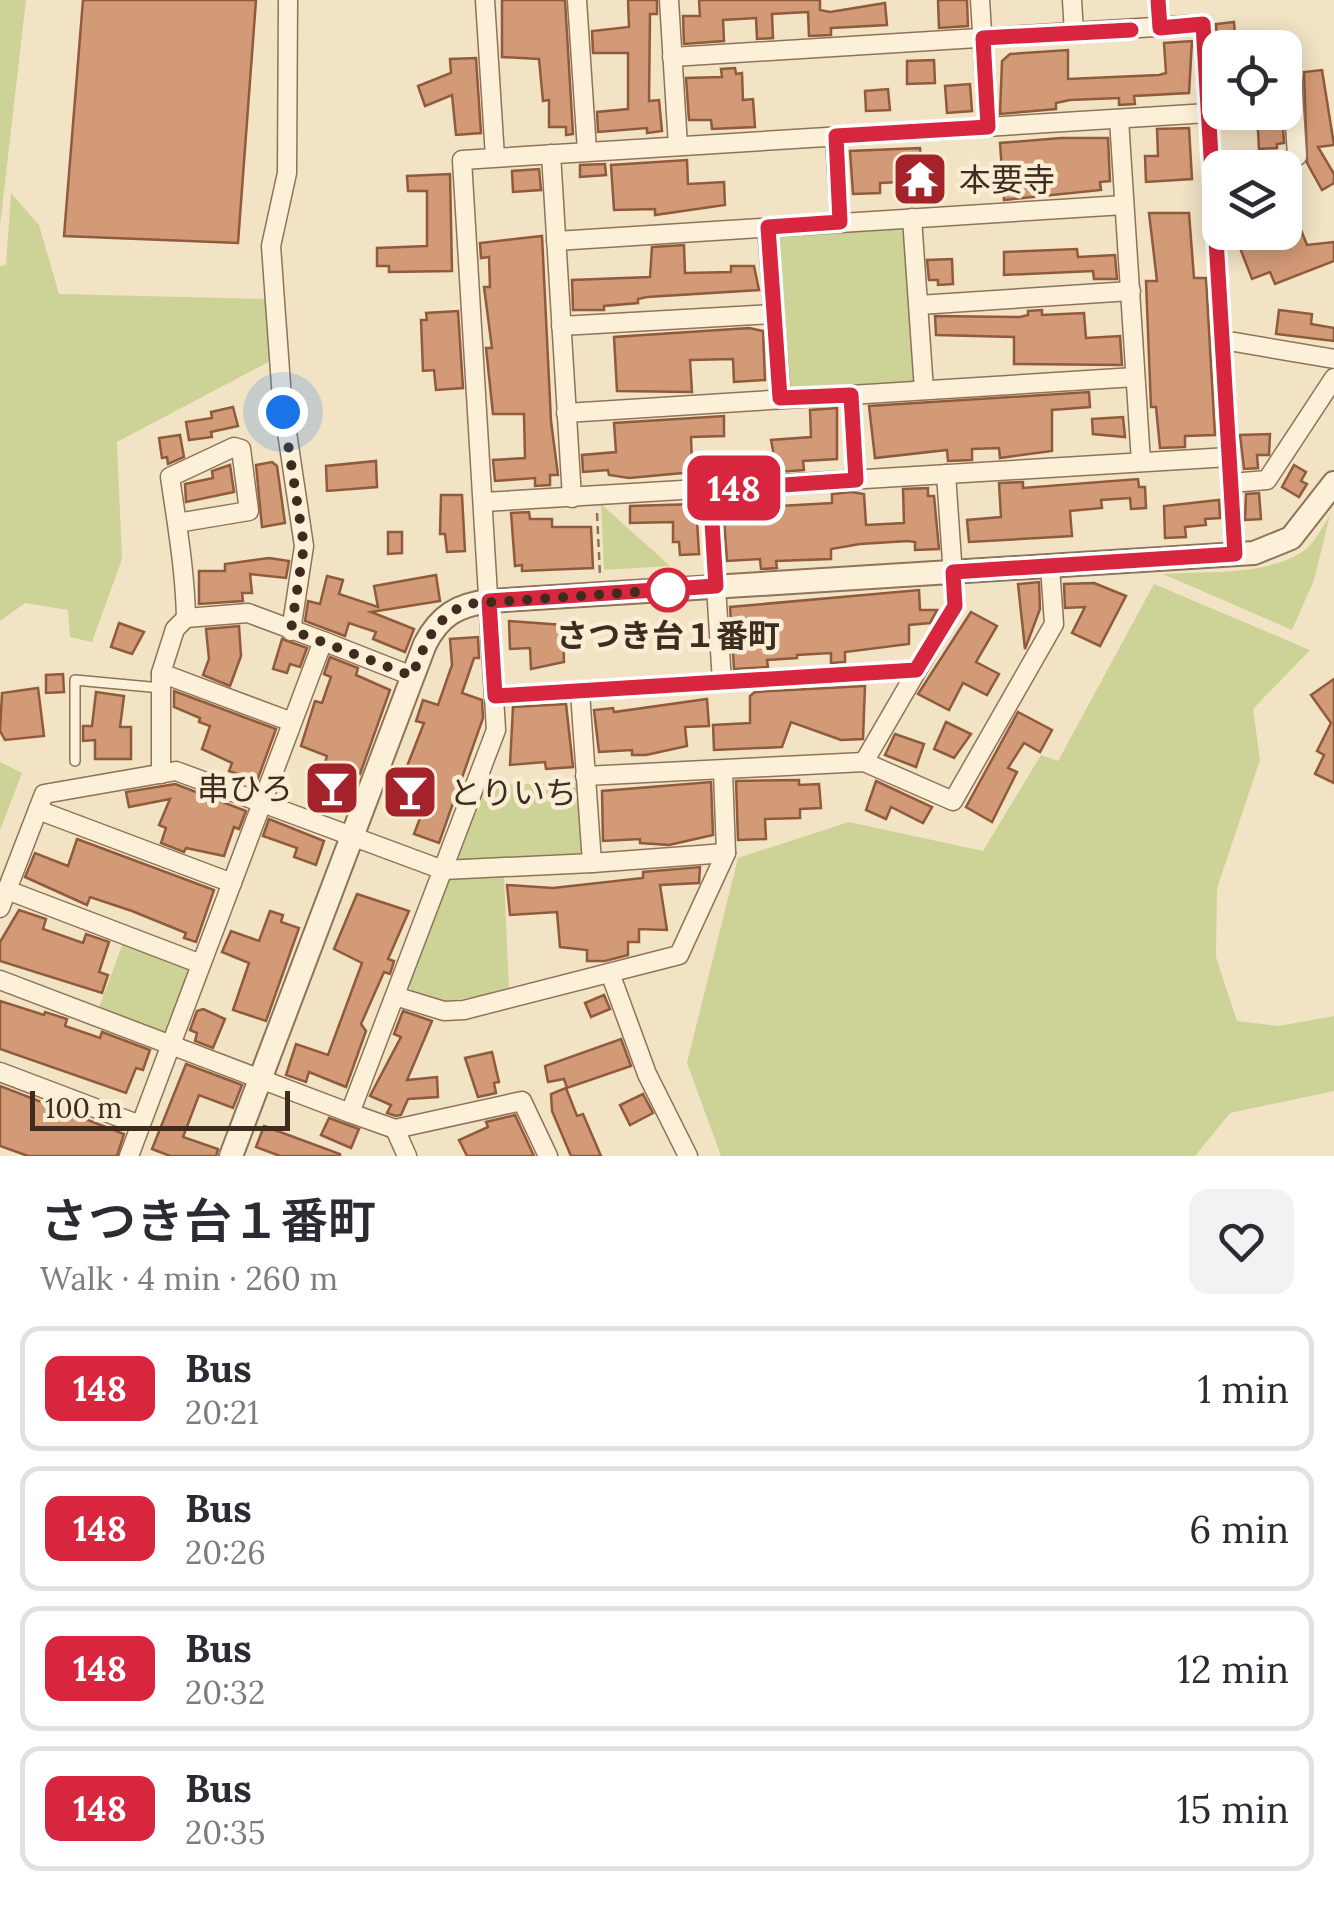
<!DOCTYPE html>
<html lang="en">
<head>
<meta charset="utf-8">
<style>
	body { margin:0; font-family:Lora,"Noto Sans JP",serif; background:#f2f2f3; color:#2b2b33; height:100vh; display:flex; flex-direction:column; font-size:38px; white-space:nowrap }
	* { box-sizing:border-box; margin:0 }
	p { font-size:32px; color:#7c7c81 }
	.icon { flex:none; width:55px; height:55px; fill:none; stroke:currentColor; stroke-width:2; stroke-linecap:round; stroke-linejoin:round }
	.map { position:relative; height:1156px; overflow:hidden }
	.drawer { display:flex; flex-direction:column; background:#fff; flex:1 }
	.drawer>* { flex:none }
	.badge { padding:0 20px; border-radius:15px; font-size:35px; line-height:65px }
	.controls { position:absolute; left:1202px; top:30px; display:grid; gap:20px }
	.controls a { display:grid; place-items:center; width:100px; height:100px; border-radius:20px; background:#fff; box-shadow:0 5px 25px #0003; font-size:50px }
	.scale { position:absolute; left:30px; bottom:25px; width:260px; box-sizing:border-box; padding-left:10px; border:5px solid #3e2c1e; border-top:0; font-size:28px; line-height:35px; white-space:nowrap; color:#3e2c1e; -webkit-text-stroke:8px #f9edd5; paint-order:stroke }
	.you { position:absolute; width:50px; height:50px; margin:-25px; border:8px solid #fff; border-radius:50%; background:#1a73e8; box-shadow:0 0 0 15px #1a73e833 }
	.map>.badge { position:absolute; translate:-50% -50%; box-shadow:0 0 0 5px #fff }
	.round { display:grid; place-items:center; flex:none; width:105px; height:105px; border-radius:20px; background:#f2f2f3 }
	.overview { display:flex; align-items:center; justify-content:space-between; height:170px; padding:0 40px }
	h1 { font-size:48px; font-weight:600; line-height:75px }
	ul { padding:0; list-style:none }
	li { display:flex; align-items:center; gap:30px; height:125px; margin:0 20px 15px; padding:0 20px; border:5px solid #e1e1e2; border-radius:20px }
	li div { flex:1 }
	li b { display:block; font-size:38px }
	li em { font-style:normal }
	li .badge { min-width:110px; font-weight:700; text-align:center }
	.map>svg:first-child { display:block }
	.green { fill:#cdd297 }
	.building { fill:#d39a77; stroke:#905a3c; stroke-width:2.5 }
	.lines { fill:none; stroke-linecap:round; stroke-linejoin:round }
	.service-casing { stroke:#8f7359; stroke-width:12 }
	.minor-casing { stroke:#8f7359; stroke-width:21 }
	.tertiary-casing { stroke:#8f7359; stroke-width:26 }
	.path { stroke:#8f7359; stroke-width:2.5; stroke-dasharray:8 5; stroke-linecap:butt }
	.service { stroke:#fcf0d9; stroke-width:9 }
	.minor { stroke:#fcf0d9; stroke-width:18 }
	.tertiary { stroke:#fcf0d9; stroke-width:22 }
	.line-casing { stroke:#fff; stroke-width:22 }
	.line { stroke:#d7263d; stroke-width:15 }
	.walk { stroke:#3e2c1e; stroke-width:10; stroke-dasharray:0 18 }
	.stop-dot { fill:#fff; stroke:#d7263d; stroke-width:5 }
	.labels { text-anchor:middle; dominant-baseline:central; stroke-width:9; stroke-linejoin:round; paint-order:stroke }
	.poi-label { font-size:32px; fill:#3e2c1e; stroke:#f9edd5; text-anchor:start }
	.stop-label { font-size:32px; font-weight:bold; fill:#3e2c1e; stroke:#f9edd5 }
</style>
</head>
<body>
<div class="map">
<svg width="1334" height="1156" viewBox="0 0 1334 1156">
	<rect width="100%" height="100%" fill="#f2e3c5"/>
	<g class="green">
		<polygon points="0,0 26,0 0,226"/>
		<polygon points="11,193 39,225 59,294 269,299 274,359 117,442 122,559 92,642 70,637 68,610 25,603 0,621 0,266 6,265"/>
		<polygon points="901,226 908,229 918,380 914,384 790,394 785,388 774,237 781,232"/>
		<polygon points="601,504 670,566 604,570"/>
		<path d="M1330 515 1314 580 1292 630 1163 574C1206 571 1264 576 1302 552 1314 545 1322 527 1330 515Z"/>
		<polygon points="1154,584 1310,650 1253,709 1260,760 1217,888 1216,957 1237,1021 1279,1026 1334,1016 1334,1091 1230,1113 1195,1156 721,1156 687,1063 738,858 849,822 983,851 1041,755 1058,761"/>
		<polygon points="0,762 22,773 0,830"/>
		<polygon points="579,783 585,849 581,854 461,861 457,854 483,785"/>
		<polygon points="504,876 509,991 442,1002 412,993 409,985 448,883 453,877"/>
		<polygon points="123,943 185,967 188,972 167,1031 160,1034 98,1010"/>
	</g>
	<g class="building">
		<polygon points="83,0 256,0 238,243 64,236"/>
		<polygon points="502,0 565,0 573,134 566,135 566,127 549,127 549,100 543,101 539,59 502,57"/>
		<polygon points="628,0 657,0 657,14 650,14 649,101 659,100 662,131 647,133 647,128 598,132 597,112 628,109 628,53 593,53 592,31 629,27"/>
		<polygon points="699,0 820,0 820,10 830,12 885,3 887,25 831,28 831,35 809,36 808,12 772,14 773,38 757,39 756,18 723,20 724,41 684,44 683,16 700,16"/>
		<polygon points="938,0 967,0 968,26 939,28"/>
		<polygon points="1234,22 1236,48 1220,48 1218,58 1216,24"/>
		<polygon points="1192,41 1189,93 1134,96 1135,104 1119,105 1119,98 1070,100 1056,103 1056,109 1000,114 1002,61 1010,54 1068,50 1068,79 1159,75 1166,73 1164,43"/>
		<polygon points="476,58 481,133 456,135 452,95 425,106 418,86 451,73 450,59"/>
		<polygon points="934,60 935,83 907,84 907,61"/>
		<polygon points="735,68 736,74 742,73 743,100 753,99 755,127 712,129 711,120 689,120 686,78 722,77 721,69"/>
		<polygon points="1322,70 1334,145 1318,147 1334,174 1334,183 1322,190 1307,163 1304,72"/>
		<polygon points="970,84 972,111 947,113 945,86"/>
		<polygon points="888,89 890,110 866,111 865,91"/>
		<polygon points="1257,112 1282,112 1284,143 1277,144 1277,148 1259,149"/>
		<polygon points="1189,128 1192,179 1146,182 1145,156 1158,156 1157,129"/>
		<polygon points="1061,138 1108,138 1110,181 1100,182 1101,190 1004,200 1000,143"/>
		<polygon points="920,148 922,181 880,183 880,193 853,194 850,151"/>
		<polygon points="687,160 688,184 724,182 725,205 655,215 655,209 614,210 611,165"/>
		<polygon points="605,164 606,175 580,177 580,165"/>
		<polygon points="539,169 541,190 513,192 512,171"/>
		<polygon points="450,174 452,271 389,272 389,266 377,266 377,248 427,246 427,191 408,191 407,176"/>
		<polygon points="1149,213 1189,213 1194,278 1206,278 1215,435 1185,436 1185,447 1160,448 1156,407 1151,407 1146,281 1157,281"/>
		<polygon points="1299,225 1307,245 1334,242 1334,261 1275,284 1270,272 1252,279 1240,248"/>
		<polygon points="542,236 551,421 558,475 550,475 550,485 535,486 535,478 495,481 493,460 525,458 524,414 493,414 486,348 492,348 484,287 490,287 489,257 481,258 480,243"/>
		<polygon points="684,245 685,273 731,272 731,266 754,266 759,290 647,297 638,299 638,303 604,306 604,310 573,310 572,280 650,277 652,247"/>
		<polygon points="1077,249 1078,257 1115,255 1117,279 1094,279 1093,271 1004,275 1004,252"/>
		<polygon points="952,259 953,284 938,285 938,280 929,280 927,260"/>
		<polygon points="1042,310 1042,315 1084,313 1086,338 1120,336 1122,365 1014,364 1014,337 936,335 935,316 1020,317 1028,315 1028,311"/>
		<polygon points="1279,310 1312,314 1311,324 1334,328 1334,341 1276,334"/>
		<polygon points="458,311 463,388 436,390 434,370 423,371 421,320 427,320 426,313"/>
		<polygon points="749,328 763,331 765,380 734,382 733,359 690,360 692,392 617,391 614,337"/>
		<polygon points="1089,392 1090,407 1052,410 1052,451 1000,458 999,448 972,449 972,460 948,461 947,450 875,458 869,406"/>
		<polygon points="233,407 238,426 211,432 212,437 189,440 186,422 212,418 211,412"/>
		<polygon points="837,408 837,459 803,461 804,470 777,472 771,440 811,437 810,410"/>
		<polygon points="724,416 724,436 691,437 692,465 683,473 629,478 609,475 608,470 583,472 582,455 616,452 614,423"/>
		<polygon points="1123,417 1125,437 1093,434 1092,419"/>
		<polygon points="1270,434 1269,455 1257,455 1258,468 1244,469 1240,435"/>
		<polygon points="180,435 184,457 168,464 167,457 162,458 159,438"/>
		<polygon points="376,461 377,487 327,491 326,466"/>
		<polygon points="272,462 277,466 285,523 262,527 256,465"/>
		<polygon points="230,465 234,492 186,502 185,484 213,478 212,471"/>
		<polygon points="1294,465 1306,472 1301,481 1307,484 1299,497 1282,487"/>
		<polygon points="1138,479 1139,487 1145,487 1146,508 1131,509 1130,498 1101,500 1102,508 1070,511 1072,536 969,542 967,520 1001,517 999,483 1023,482 1023,488"/>
		<polygon points="928,488 928,496 934,496 939,549 915,550 915,542 908,541 860,544 831,549 831,559 776,561 777,568 761,569 760,559 727,561 723,505 779,498 779,506 832,503 832,494 851,492 864,494 866,525 904,523 903,489"/>
		<polygon points="1259,493 1261,519 1245,520 1246,494"/>
		<polygon points="441,495 462,495 465,551 447,552 445,534 440,534"/>
		<polygon points="1219,500 1220,518 1205,519 1206,525 1185,527 1186,537 1165,538 1164,506"/>
		<polygon points="696,504 699,554 680,555 679,542 673,542 673,522 630,523 630,506"/>
		<polygon points="529,512 530,519 552,519 552,527 591,527 593,568 522,571 522,565 515,566 511,513"/>
		<polygon points="388,532 402,532 402,553 388,554"/>
		<polygon points="269,558 289,561 286,578 250,574 252,593 242,593 243,601 199,604 199,571 225,571 225,564"/>
		<polygon points="436,575 440,601 371,612 414,629 405,652 373,639 376,632 349,623 345,636 305,621 308,601 320,604 327,576 343,580 339,594 378,607 374,586"/>
		<polygon points="1039,582 1040,609 1025,649 1018,584"/>
		<polygon points="1094,583 1126,596 1100,646 1072,633 1085,607 1065,608 1064,584"/>
		<polygon points="919,590 920,610 937,610 930,623 909,625 909,644 845,652 845,662 831,663 831,653 797,655 797,658 767,660 768,667 734,669 730,607"/>
		<polygon points="971,612 997,626 976,662 999,674 987,695 963,683 949,710 918,694"/>
		<polygon points="509,621 563,625 564,662 531,669 530,648 510,649"/>
		<polygon points="119,623 144,632 132,654 111,647"/>
		<polygon points="239,626 241,656 230,686 203,675 209,659 206,629"/>
		<polygon points="478,637 479,658 474,658 462,693 482,700 483,718 439,843 414,834 422,813 393,802 424,723 416,721 423,700 438,705 452,665 450,639"/>
		<polygon points="282,639 307,648 300,667 290,664 287,673 273,669"/>
		<polygon points="330,657 358,668 356,675 390,690 360,774 352,771 345,796 337,793 333,807 313,802 327,756 301,746 315,701 322,703 331,677 324,674"/>
		<polygon points="63,674 64,692 46,693 46,675"/>
		<polygon points="1334,679 1334,783 1315,774 1324,755 1317,751 1331,723 1311,695"/>
		<polygon points="865,686 863,739 841,740 791,722 782,747 714,750 713,725 750,723 750,696 755,692"/>
		<polygon points="38,688 44,736 5,740 0,731 2,693"/>
		<polygon points="174,691 276,729 257,781 229,771 232,763 202,749 210,726 199,722 200,718 174,707"/>
		<polygon points="96,692 124,696 120,727 131,727 131,759 95,759 95,740 83,741 83,726 92,726"/>
		<polygon points="707,699 709,726 685,727 687,746 646,755 632,755 632,750 599,752 594,710 613,708 614,712"/>
		<polygon points="566,704 573,767 546,769 545,762 510,765 513,707"/>
		<polygon points="1018,712 1052,730 1040,752 1024,743 1008,768 1017,772 992,822 966,807"/>
		<polygon points="946,722 971,734 954,758 934,749"/>
		<polygon points="895,734 924,744 916,767 885,755"/>
		<polygon points="799,780 799,785 819,784 821,808 800,809 800,818 765,819 766,839 738,840 736,781"/>
		<polygon points="876,781 932,807 923,823 891,807 886,819 866,810"/>
		<polygon points="711,782 713,835 669,845 640,843 640,839 603,841 602,791"/>
		<polygon points="175,784 246,811 239,829 234,827 224,856 186,848 184,852 161,843 166,828 159,825 170,799 129,807 126,792"/>
		<polygon points="269,819 324,841 316,865 294,857 297,848 263,836"/>
		<polygon points="77,839 214,890 196,942 184,938 186,933 132,911 90,897 87,905 25,877 35,853 68,866"/>
		<polygon points="700,867 699,883 660,885 667,930 639,929 639,942 628,942 628,955 605,961 587,961 587,950 560,947 557,912 510,915 507,885 553,888 643,878 643,872"/>
		<polygon points="357,894 409,911 388,959 394,961 390,974 384,972 361,1024 366,1031 346,1087 309,1072 306,1082 286,1075 296,1044 328,1055 362,963 334,949"/>
		<polygon points="19,910 46,919 43,929 83,943 86,934 109,942 99,972 108,975 102,993 0,961 0,942"/>
		<polygon points="270,911 283,915 281,922 299,928 266,1021 233,1010 249,963 222,952 231,931 259,941"/>
		<polygon points="604,995 610,1009 591,1017 585,1003"/>
		<polygon points="0,1001 44,1015 45,1012 67,1019 65,1026 100,1038 102,1032 150,1050 143,1070 136,1068 126,1093 0,1049"/>
		<polygon points="203,1009 225,1019 213,1048 195,1041 197,1033 190,1030 197,1011"/>
		<polygon points="403,1011 432,1021 407,1080 437,1077 438,1097 408,1099 401,1115 396,1116 387,1113 391,1105 370,1096 401,1037 394,1034"/>
		<polygon points="621,1039 631,1066 567,1088 564,1079 548,1082 545,1066"/>
		<polygon points="492,1052 499,1082 494,1083 496,1093 478,1097 465,1058"/>
		<polygon points="186,1064 242,1085 233,1108 199,1095 183,1137 218,1149 216,1156 170,1156 152,1149"/>
		<polygon points="0,1086 124,1134 117,1156 28,1156 0,1146"/>
		<polygon points="566,1088 577,1116 583,1114 601,1156 571,1156 552,1111 551,1094"/>
		<polygon points="643,1094 653,1113 630,1125 620,1105"/>
		<polygon points="515,1115 534,1156 467,1156 459,1140 488,1127 486,1122"/>
		<polygon points="329,1118 359,1129 351,1148 321,1135"/>
		<polygon points="264,1126 340,1154 340,1156 280,1156 256,1147"/>
	</g>
	<g class="lines">
		<g class="service-casing">
			<polyline id="service" points="75,761 75,680 161,688"/>
		</g>
		<g class="minor-casing">
			<g id="minor">
				<polyline points="288,0 287,173 271,246 282,399 304,546 291,631"/>
				<polyline points="485,0 495,157"/>
				<polyline points="577,0 587,151"/>
				<polyline points="669,0 678,146"/>
				<polyline points="980,0 988,127"/>
				<polyline points="1072,0 1074,33"/>
				<polyline points="1158,0 1160,28"/>
				<polyline points="672,57 1203,24 1235,555"/>
				<polyline points="1119,119 1141,462"/>
				<polyline points="835,136 840,222"/>
				<polyline points="551,154 572,498"/>
				<polyline points="1275,168 1297,156 1292,76 1285,77"/>
				<polyline points="912,218 924,390"/>
				<polyline points="767,227 781,398"/>
				<polyline points="556,241 1124,205"/>
				<polyline points="919,305 1131,291"/>
				<polyline points="561,326 774,314"/>
				<polyline points="1223,340 1334,359"/>
				<polyline points="851,395 856,481"/>
				<polyline points="566,413 1135,377"/>
				<polyline points="1231,483 1267,480 1334,378"/>
				<polyline points="710,490 722,682"/>
				<polyline points="484,502 1229,457"/>
				<path d="M177 523 249 511 241 449 234 447 170 477C177 525 185 570 186 618"/>
				<polyline points="161,673 175,629 186,618 248,613 323,641"/>
				<polyline points="580,692 592,863 726,853"/>
				<polyline points="495,696 916,670"/>
				<polyline points="864,762 955,605 946,474"/>
				<polyline points="161,774 161,673 292,722"/>
				<polyline points="585,776 864,762 953,801 1054,624 1050,566"/>
				<polyline points="38,810 232,883"/>
				<polyline points="7,890 201,964"/>
				<polyline points="0,908 44,794 176,771 443,870 592,863"/>
				<polyline points="610,973 647,1074 688,1156"/>
				<polyline points="0,980 350,1113 496,730 462,160 1208,113"/>
				<polyline points="395,996 444,1011 464,1010 679,955 726,853 723,771"/>
				<polyline points="0,1072 140,1125"/>
				<polyline points="350,1113 395,1129 522,1101 548,1156"/>
				<polyline points="395,1129 407,1156"/>
				<polyline points="129,1156 323,641 412,676"/>
			</g>
		</g>
		<g class="tertiary-casing">
			<path id="tertiary" d="M231 1156 425 644C440 615 458 605 489 601L1254 553 1291 538 1334 483"/>
		</g>
		<polyline class="path" points="597,513 600,575"/>
		<use href="#service" class="service"/>
		<use href="#minor" class="minor"/>
		<use href="#tertiary" class="tertiary"/>
	</g>
	<g class="lines">
		<g class="line-casing">
			<polyline id="line" points="1131,30 983,38 988,127 836,136 840,222 768,227 780,398 851,395 856,480 710,490 716,586 489,601 495,696 916,670 955,606 953,572 1235,554 1203,24 1160,28 1158,0"/>
		</g>
		<use href="#line" class="line"/>
		<path class="walk" d="M283 412 304 546 291 630 412 676C425 644 434 618 467 604L679 589 668 590"/>
	</g>
	<defs>
		<g id="temple-square" transform="scale(2.875)"><rect x="-9" y="-9" width="18" height="18" rx="4" fill="#a4232a" stroke="#f9edd5"/><path d="M0-6L5-2H3V0L6.5 2.5H4V6H1.5V3h-3V6H-4V2.5H-6.5L-3 0V-2H-5Z" fill="#fff"/></g>
		<g id="bar-square" transform="scale(2.875)"><rect x="-9" y="-9" width="18" height="18" rx="4" fill="#a4232a" stroke="#f9edd5"/><path d="M-6-5H6L.8 .8V4.5H3.5V6h-7V4.5H-.8V.8Z" fill="#fff"/></g>
	</defs>
	<g fill-rule="evenodd">
		<use href="#temple-square" x="920" y="179"/>
		<use href="#bar-square" x="332" y="788"/>
		<use href="#bar-square" x="410" y="792"/>
	</g>
	<circle class="stop-dot" cx="668" cy="590" r="20"/>
	<g class="labels">
		<g class="poi-label">
			<text x="959" y="179">本要寺</text>
			<text x="293" y="788" text-anchor="end">串ひろ</text>
			<text x="449" y="792">とりいち</text>
		</g>
		<g class="stop-label">
			<text x="668" y="635">さつき台１番町</text>
		</g>
	</g>
</svg>
<div class="controls">
<a><svg class="icon" aria-label="locate" viewBox="0 0 24 24"><circle cx="12" cy="12" r="6"/><path d="M12 2v4M12 18v4M2 12h4M18 12h4"/></svg></a>
<a><svg class="icon" aria-label="layers" viewBox="0 0 24 24"><path d="M12 4l9 5-9 5-9-5zM3 14l9 5 9-5"/></svg></a>
</div>
<div class="scale">100 m</div>
<div class="you" style="left:283px;top:412px"></div>
<b class="badge" style="left:734px;top:488px;background:#d7263d;color:#fff">148</b>
</div>
<section class="drawer">
<div class="overview"><div><h1>さつき台１番町</h1><p>Walk · 4 min · 260 m</p></div><a class="round"><svg class="icon" aria-label="heart" viewBox="0 0 24 24"><path d="M12 20l-8-8c-3-5 5-10 8-4 3-6 11-1 8 4z"/></svg></a></div>
<ul>
<li><span class="badge" style="background:#d7263d;color:#fff">148</span><div><b>Bus</b><p>20:21</p></div><em>1 min</em></li>
<li><span class="badge" style="background:#d7263d;color:#fff">148</span><div><b>Bus</b><p>20:26</p></div><em>6 min</em></li>
<li><span class="badge" style="background:#d7263d;color:#fff">148</span><div><b>Bus</b><p>20:32</p></div><em>12 min</em></li>
<li><span class="badge" style="background:#d7263d;color:#fff">148</span><div><b>Bus</b><p>20:35</p></div><em>15 min</em></li>
</ul>
</section>
</body>
</html>
